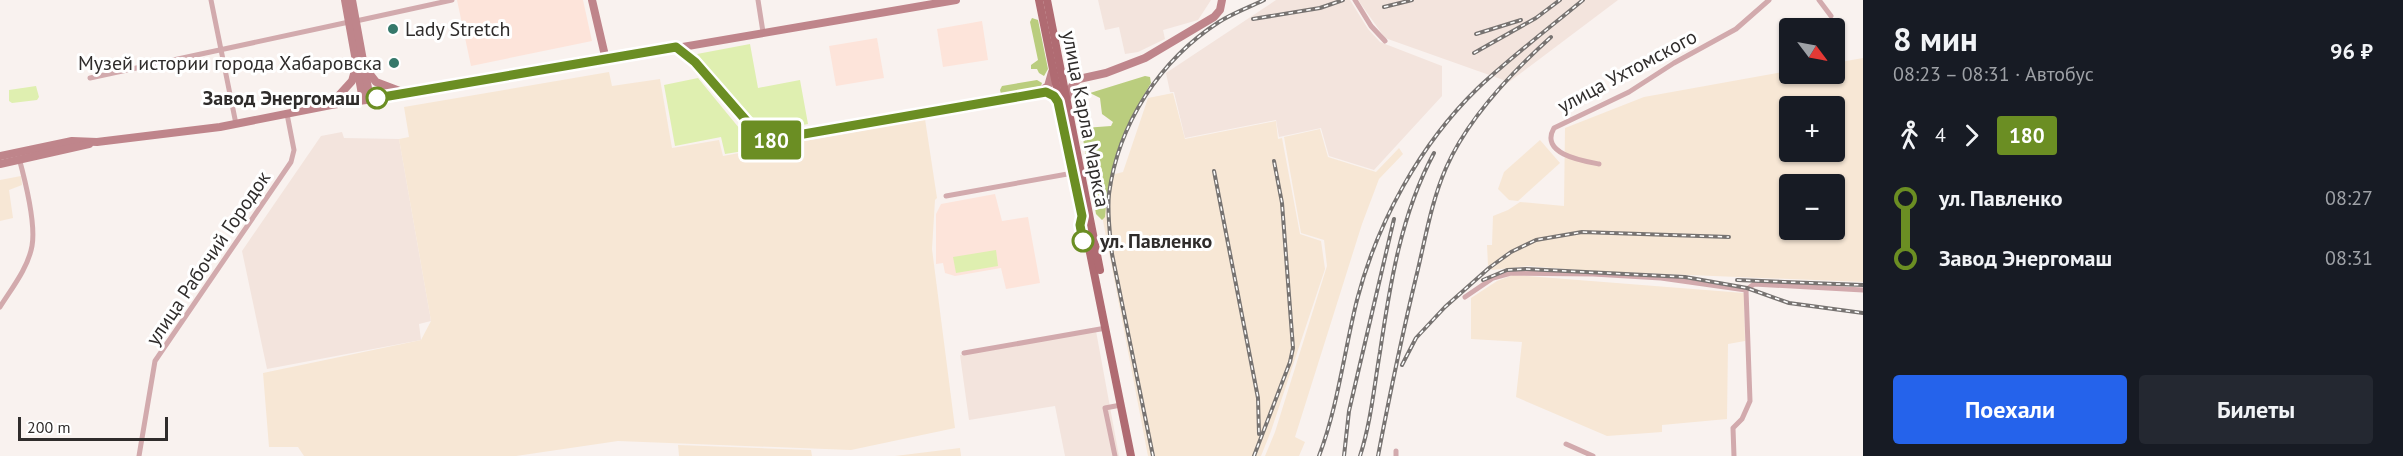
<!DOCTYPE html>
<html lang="ru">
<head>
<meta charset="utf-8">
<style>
	body { margin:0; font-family:"PT Sans",sans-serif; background:#242831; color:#f1f3f6; height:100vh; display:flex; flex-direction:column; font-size:22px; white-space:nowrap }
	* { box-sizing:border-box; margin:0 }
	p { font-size:20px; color:#9ea1a6 }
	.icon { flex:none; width:33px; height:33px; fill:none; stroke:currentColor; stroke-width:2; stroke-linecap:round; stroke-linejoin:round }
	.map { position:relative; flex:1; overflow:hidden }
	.details { display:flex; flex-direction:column; background:#171b24; width:540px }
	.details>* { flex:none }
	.badge { padding:0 12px; border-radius:4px; font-size:21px; line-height:39px }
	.needle { width:39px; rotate:122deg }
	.controls { position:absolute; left:1779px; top:18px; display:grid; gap:12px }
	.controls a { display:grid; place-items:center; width:66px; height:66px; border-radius:6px; background:#171b24; box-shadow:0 2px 4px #0004; font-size:30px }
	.scale { position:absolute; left:18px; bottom:15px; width:150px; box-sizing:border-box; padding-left:6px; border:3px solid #2f2c2b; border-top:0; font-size:16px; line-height:21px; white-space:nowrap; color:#2f2c2b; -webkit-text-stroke:4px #fff; paint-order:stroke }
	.map>.badge { position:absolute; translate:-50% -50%; box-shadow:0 0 0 3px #fff }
	.legs { display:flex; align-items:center; gap:9px; height:66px; padding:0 30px; font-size:20px }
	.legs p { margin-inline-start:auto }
	.summary { display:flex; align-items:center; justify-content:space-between; height:102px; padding:0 30px }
	h1 { font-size:33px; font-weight:700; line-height:45px }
	.primary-button { display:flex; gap:12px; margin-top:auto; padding:12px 30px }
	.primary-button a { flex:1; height:69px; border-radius:6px; background:#2563eb; color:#fff; font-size:24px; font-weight:700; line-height:69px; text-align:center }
	.primary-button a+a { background:#242831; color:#f1f3f6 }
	ul { padding:0 30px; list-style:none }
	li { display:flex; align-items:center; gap:21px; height:60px; font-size:22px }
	li i { display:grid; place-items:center; width:9px; height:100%; margin:0 8px; background:currentColor }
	li i::after { content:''; width:15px; height:15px; margin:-8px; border:4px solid; border-radius:50%; background:#171b24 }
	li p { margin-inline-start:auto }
	li:first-child i { background:linear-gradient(#0000 50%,currentColor 0) }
	li:last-child i { background:linear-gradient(currentColor 50%,#0000 0) }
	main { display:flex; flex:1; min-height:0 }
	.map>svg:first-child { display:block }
	.built { fill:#f3e4dd }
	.industrial { fill:#f7e7d5; fill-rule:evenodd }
	.education { fill:#fde4da }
	.green { fill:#dfefb0 }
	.forest { fill:#bacd7e }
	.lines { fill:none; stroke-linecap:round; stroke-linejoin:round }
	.street { stroke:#d2aaad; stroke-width:5 }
	.secondary { stroke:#bf858b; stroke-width:8 }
	.primary { stroke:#b06b72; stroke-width:8 }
	.rail-casing { stroke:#777371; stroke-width:4 }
	.rail { stroke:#fff; stroke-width:1.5; stroke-dasharray:4.5; stroke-linecap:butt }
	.line-1-casing { stroke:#fff; stroke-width:14 }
	.line-1 { stroke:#6b8e23; stroke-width:9 }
	.poi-dot { fill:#35786a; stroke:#fff; stroke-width:2 }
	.stop-1-dot { fill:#fff; stroke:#6b8e23; stroke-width:3 }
	.labels { text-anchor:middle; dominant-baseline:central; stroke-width:6; stroke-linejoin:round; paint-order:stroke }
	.poi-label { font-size:20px; fill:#2f2c2b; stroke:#fff; text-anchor:start }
	.street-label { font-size:20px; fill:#2f2c2b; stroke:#fff }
	.stop-label { font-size:20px; font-weight:bold; fill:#2f2c2b; stroke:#fff; text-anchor:end }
</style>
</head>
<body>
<main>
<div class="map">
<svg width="1863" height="456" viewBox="0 0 1863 456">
	<rect width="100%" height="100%" fill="#f9f2ef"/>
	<g class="built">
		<polygon points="1098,0 1211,0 1198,20 1163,30 1165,39 1138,52 1125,54 1119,27 1105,30"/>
		<polygon points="1276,0 1350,0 1368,29 1380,42 1442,66 1442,96 1374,170 1329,156 1321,128 1279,137 1276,120 1185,138 1174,92 1170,92 1166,73"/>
		<polygon points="1358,0 1618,0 1509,82 1385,38"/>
		<polygon points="342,132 344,138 399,139 431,321 419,324 421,340 267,369 242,251 321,136"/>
		<polygon points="1096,331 1119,456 1065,456 1055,406 969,420 960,355"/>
	</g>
	<g class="industrial">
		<path d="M1863 58V282L1592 271 1528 266 1492 270 1488 265 1487 245H1492L1493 216 1508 210 1520 202 1564 206 1565 128 1644 97 1789 71 1790 74H1834L1835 63ZM1790 106H1834V152H1790ZM1790 184H1834V230H1790Z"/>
		<polygon points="609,72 612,86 660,79 672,148 719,140 723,156 925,119 937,198 935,200 932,249 955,428 851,450 618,441 516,456 304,456 298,447 269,447 263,373 421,340 431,321 399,139 409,137 404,107"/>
		<polygon points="1173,93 1185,139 1276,121 1278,139 1282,138 1300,234 1321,241 1325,269 1271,431 1261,456 1148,456 1095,179 1123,172 1148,98"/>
		<polygon points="1320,129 1328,157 1376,172 1399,148 1403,154 1379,179 1362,224 1295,437 1305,442 1299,456 1265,456 1275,432 1327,266 1324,240 1301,233 1284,137"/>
		<polygon points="1540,140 1560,163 1518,201 1509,200 1498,189 1504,172"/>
		<polygon points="21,176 22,185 9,190 13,218 0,221 0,180"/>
		<polygon points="1513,275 1744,293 1745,341 1728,344 1727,419 1662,425 1662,432 1607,436 1516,397 1522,342 1471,339 1471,298 1497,281"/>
		<polygon points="678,445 811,450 812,456 679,456"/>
		<polygon points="960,448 961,456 895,456"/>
	</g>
	<g class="education">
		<polygon points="457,0 583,0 592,41 471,66"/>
		<polygon points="982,21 988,60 943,67 937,29"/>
		<polygon points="877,38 884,78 836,86 829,46"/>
		<polygon points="995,194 1002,221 1028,217 1040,283 1006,289 1001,268 955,276 945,273 943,263 936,264 936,214 941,204"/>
	</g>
	<g class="green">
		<polygon points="750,44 758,88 800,80 808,124 768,132 756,126 697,54"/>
		<polygon points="698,78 744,134 750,150 725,154 721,137 675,146 664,85"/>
		<polygon points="36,86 39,97 37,100 12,103 9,101 9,90"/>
		<polygon points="996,250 998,266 956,273 953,257"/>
	</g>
	<g class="forest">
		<polygon points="1032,18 1038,20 1048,69 1044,76 1039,73 1037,69 1031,69 1031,65 1038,60 1030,22"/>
		<path d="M1145 76 1150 77 1151 83C1123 131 1110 160 1105 217L1102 220 1096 214 1082 133 1084 128 1111 126 1113 122 1102 114 1100 98 1090 93Z"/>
		<polygon points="1037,80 1042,83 1041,86 1001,94 1000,90 1002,86"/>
	</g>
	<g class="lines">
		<g class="street">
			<polyline points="211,0 236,124"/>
			<polyline points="758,0 763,32"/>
			<polyline points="1355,0 1371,26 1385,41"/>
			<polyline points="1819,0 1831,16"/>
			<polyline points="356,21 452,0"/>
			<polyline points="90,78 349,22"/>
			<path d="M1599 164C1583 161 1539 154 1554 128L1629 92 1674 63 1736 29 1769 0"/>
			<polyline points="946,196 1073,173"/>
			<polyline points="1465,297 1493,278 1511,273 1593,274 1661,278 1746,290 1754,284 1863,290"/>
			<path d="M0 307C12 288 28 268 32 246 36 224 25 180 19 158"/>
			<polyline points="964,353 1106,328"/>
			<polyline points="1566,444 1593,456"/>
			<polyline points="139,456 155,361 291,162 294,150 287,114"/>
			<polyline points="1115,456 1105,408 1121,405"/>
			<polyline points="1396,456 1396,451"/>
			<polyline points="1734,456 1733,428 1742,419 1750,401 1746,290"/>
		</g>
		<g class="secondary">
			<polyline points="345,0 363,100"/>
			<polyline points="352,0 370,99"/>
			<polyline points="592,0 606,60"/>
			<polyline points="676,47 695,62 757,133 769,140 1037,93 1048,86 1052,72"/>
			<polyline points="365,68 376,82 405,93"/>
			<polyline points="1039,93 1050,93 1058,102"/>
			<polyline points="1066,100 1073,84 1079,79 1106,73 1145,58 1214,17 1220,10 1222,0"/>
			<polyline points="332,103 352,81 356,67"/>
			<polyline points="0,156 72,141 97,142 220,127 331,105 408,94 956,0"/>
			<polyline points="0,164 89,144"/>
		</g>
		<g class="primary">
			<polyline points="1039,0 1131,456"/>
			<polyline points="1047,0 1100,270"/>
		</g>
		<g class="rail-casing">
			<g id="rail">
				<polyline points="1384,7 1412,0"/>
				<polyline points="1253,19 1320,8 1343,0"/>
				<polyline points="1476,34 1521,20"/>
				<polyline points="1474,53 1536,18 1560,0"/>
				<polyline points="1214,171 1258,398 1259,434"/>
				<polyline points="1483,280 1507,270 1526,269 1685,277 1747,288 1789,303 1863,313"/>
				<polyline points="1737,280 1863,285"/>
				<polyline points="1402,365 1416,338 1445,307 1489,268 1511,252 1536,240 1582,232 1729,237"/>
				<path d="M1153 456 1112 254C1110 234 1107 214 1109 194 1118 124 1160 60 1219 22 1233 13 1250 7 1264 0"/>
				<polyline points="1254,456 1290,362 1293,348 1282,203 1274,161"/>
				<path d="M1319 456C1338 406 1344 352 1357 300 1377 223 1420 144 1478 88 1511 57 1548 29 1583 0"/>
				<polyline points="1344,456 1349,411 1394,219"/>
				<path d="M1360 456C1371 422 1374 387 1380 352 1390 284 1401 214 1434 153"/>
				<path d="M1378 456C1390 393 1403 331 1418 269 1426 235 1432 200 1446 168 1468 118 1511 73 1551 37"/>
			</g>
		</g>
		<use href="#rail" class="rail"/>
	</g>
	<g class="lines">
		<g class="line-1-casing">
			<polyline id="line-1" points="377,98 676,47 695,62 757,133 769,140 1046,92 1054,96 1058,102 1082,216 1080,225 1083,241"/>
		</g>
		<use href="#line-1" class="line-1"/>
	</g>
	<g class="poi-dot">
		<circle cx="393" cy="29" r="6"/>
		<circle cx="394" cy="63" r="6"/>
	</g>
	<g class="stop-1-dot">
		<circle cx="377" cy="98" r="10"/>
		<circle cx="1083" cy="241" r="10"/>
	</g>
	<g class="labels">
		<g class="poi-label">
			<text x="405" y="29">Lady Stretch</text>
			<text x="382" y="63" text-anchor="end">Музей истории города Хабаровска</text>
		</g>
		<g class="street-label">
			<text transform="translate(1627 71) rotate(-28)">улица Ухтомского</text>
			<text transform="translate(1086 119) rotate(79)">улица Карла Маркса</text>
			<text transform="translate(208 258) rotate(-56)">улица Рабочий Городок</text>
		</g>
		<g class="stop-label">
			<text x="360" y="98">Завод Энергомаш</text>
			<text x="1100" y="241" text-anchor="start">ул. Павленко</text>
		</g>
	</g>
</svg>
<div class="controls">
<a><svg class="needle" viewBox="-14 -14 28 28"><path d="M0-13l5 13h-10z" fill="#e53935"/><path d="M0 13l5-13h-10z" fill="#9ea1a6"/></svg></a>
<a>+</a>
<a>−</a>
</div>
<div class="scale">200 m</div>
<b class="badge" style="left:771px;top:140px;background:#6b8e23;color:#fff">180</b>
</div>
<section class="details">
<div class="summary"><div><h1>8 мин</h1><p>08:23 – 08:31 · Автобус</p></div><b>96 ₽</b></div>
<div class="legs"><svg class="icon" aria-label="walk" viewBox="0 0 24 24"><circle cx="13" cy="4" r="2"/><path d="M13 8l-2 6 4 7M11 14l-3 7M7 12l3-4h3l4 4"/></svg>4<svg class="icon" aria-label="forward" viewBox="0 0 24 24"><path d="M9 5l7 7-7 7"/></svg><b class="badge" style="background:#6b8e23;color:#fff">180</b></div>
<ul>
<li><i style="color:#6b8e23"></i><b>ул. Павленко</b><p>08:27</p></li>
<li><i style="color:#6b8e23"></i><b>Завод Энергомаш</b><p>08:31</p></li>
</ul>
<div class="primary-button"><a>Поехали</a><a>Билеты</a></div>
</section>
</main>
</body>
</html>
